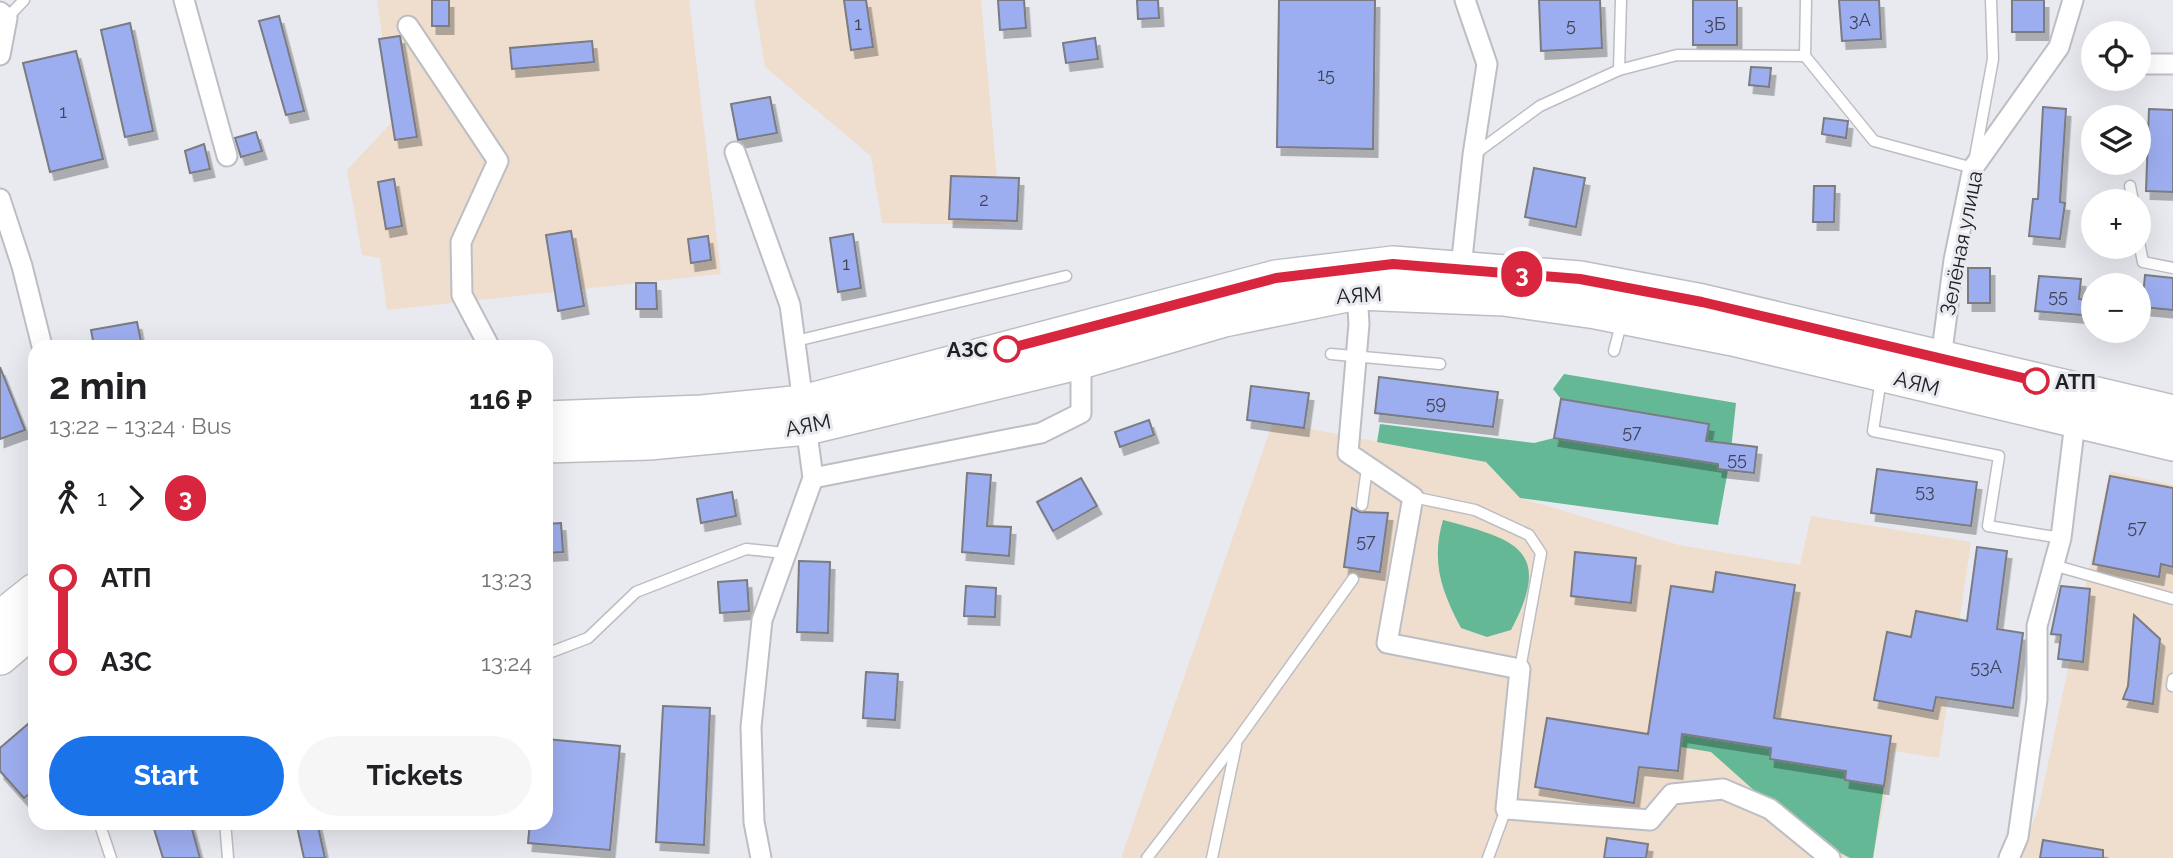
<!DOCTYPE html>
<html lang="en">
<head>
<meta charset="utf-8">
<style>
	body { margin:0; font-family:Raleway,sans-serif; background:#f6f6f6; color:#202124; height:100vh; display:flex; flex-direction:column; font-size:26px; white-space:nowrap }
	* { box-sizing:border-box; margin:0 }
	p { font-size:23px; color:#757577 }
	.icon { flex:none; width:38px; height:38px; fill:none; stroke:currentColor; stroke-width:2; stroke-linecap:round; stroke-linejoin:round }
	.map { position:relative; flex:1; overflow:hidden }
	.sheet { position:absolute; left:28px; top:340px; width:525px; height:490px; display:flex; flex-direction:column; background:#fff; border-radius:21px; box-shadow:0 7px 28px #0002 }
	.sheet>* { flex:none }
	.badge { padding:0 14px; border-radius:23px; font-size:24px; line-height:46px }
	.buttons { position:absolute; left:2081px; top:21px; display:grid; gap:14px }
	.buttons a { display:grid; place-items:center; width:70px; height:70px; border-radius:50%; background:#fff; box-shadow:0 7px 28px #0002; font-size:35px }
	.map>.badge { position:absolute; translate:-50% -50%; box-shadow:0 0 0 4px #fff }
	.legs { display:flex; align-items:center; gap:10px; height:77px; padding:0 21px; font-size:23px }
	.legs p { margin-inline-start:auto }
	.head { display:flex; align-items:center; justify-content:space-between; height:119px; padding:0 21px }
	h1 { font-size:38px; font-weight:700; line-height:52px }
	.cta { display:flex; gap:14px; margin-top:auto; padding:14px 21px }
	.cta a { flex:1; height:80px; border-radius:42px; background:#1a73e8; color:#fff; font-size:28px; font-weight:700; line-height:80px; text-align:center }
	.cta a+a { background:#f6f6f6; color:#202124 }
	ul { padding:0 21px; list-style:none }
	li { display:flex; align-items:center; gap:24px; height:84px; font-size:26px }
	li i { display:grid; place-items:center; width:10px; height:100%; margin:0 9px; background:currentColor }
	li i::after { content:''; width:18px; height:18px; margin:-9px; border:5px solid; border-radius:50%; background:#fff }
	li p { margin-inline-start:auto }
	li:first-child i { background:linear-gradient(#0000 50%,currentColor 0) }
	li:last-child i { background:linear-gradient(currentColor 50%,#0000 0) }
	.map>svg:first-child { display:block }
	.industrial { fill:#efddcd }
	.forest { fill:#65b895 }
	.building { fill:#9daef0; stroke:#7a7b81; stroke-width:2; filter:url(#shadow) }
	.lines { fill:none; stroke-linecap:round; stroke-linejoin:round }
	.lane-casing { stroke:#bcbec4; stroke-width:13 }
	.street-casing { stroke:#bcbec4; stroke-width:23 }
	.highway-casing { stroke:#bcbec4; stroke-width:38 }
	.lane { stroke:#fff; stroke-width:10 }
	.street { stroke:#fff; stroke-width:19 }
	.highway { stroke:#fff; stroke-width:35 }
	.line-1-casing { stroke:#fff; stroke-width:16 }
	.line-1 { stroke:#d7263d; stroke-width:10 }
	.stop-1-dot { fill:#fff; stroke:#d7263d; stroke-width:3.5 }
	.labels { text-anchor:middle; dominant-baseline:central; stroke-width:6; stroke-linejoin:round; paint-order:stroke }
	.number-label { font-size:18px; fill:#404457 }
	.street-label { font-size:21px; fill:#212124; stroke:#e8eaf0 }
	.stop-label { font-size:21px; font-weight:bold; fill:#212124; stroke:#e8eaf0; text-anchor:end }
</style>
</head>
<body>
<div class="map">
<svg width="2173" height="858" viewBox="0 0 2173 858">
	<defs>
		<filter id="shadow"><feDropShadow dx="4.5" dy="8" stdDeviation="0" flood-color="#0004"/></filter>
	</defs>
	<rect width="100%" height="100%" fill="#e8eaf0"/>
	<g class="industrial">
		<polygon points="377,0 689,0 721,274 387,310 380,258 362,255 347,170 394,120"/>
		<polygon points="754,0 981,0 1001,225 882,223 871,156 765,67"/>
		<polygon points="1273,422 1486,462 1520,498 1679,545 1800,565 1811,516 1971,542 1939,758 1894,751 1873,858 1121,858"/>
		<polygon points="2110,471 2173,485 2173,858 2019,858 2039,806"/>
	</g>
	<g class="forest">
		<polygon points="1564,374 1736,403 1730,459 1718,525 1520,498 1486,462 1377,442 1380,424 1534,443 1554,438 1703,461 1708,424 1561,399 1553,389"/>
		<path d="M1443 520C1513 539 1555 548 1511 630L1487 637 1461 628C1441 590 1431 562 1443 520Z"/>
		<polygon points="1682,734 1771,748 1770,759 1846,771 1845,780 1884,786 1873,858 1850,858 1835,850 1757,793 1711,752 1681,747"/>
	</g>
	<g class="building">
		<rect x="432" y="0" width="17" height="26"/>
		<polygon points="844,0 866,0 873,47 851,50"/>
		<polygon points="998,0 1024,0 1026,28 1000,30"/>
		<polygon points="1137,0 1158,0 1159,18 1138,19"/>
		<polygon points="1279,0 1375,0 1373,149 1277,147"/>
		<polygon points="1539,0 1600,0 1602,48 1541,51"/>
		<rect x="1693" y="0" width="44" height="45"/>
		<polygon points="1839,0 1879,0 1881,39 1842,41"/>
		<rect x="2012" y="0" width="32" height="32"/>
		<polygon points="279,16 304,111 286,115 259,21"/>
		<polygon points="130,23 153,131 125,137 101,30"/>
		<polygon points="400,36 417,137 395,140 379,39"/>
		<polygon points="1095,38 1098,59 1066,63 1063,43"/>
		<polygon points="592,41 594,62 512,69 510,48"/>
		<polygon points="76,51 103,159 50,172 23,63"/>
		<polygon points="1751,67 1771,68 1769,87 1749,85"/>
		<polygon points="770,97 777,133 738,140 731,104"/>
		<polygon points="2043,107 2066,109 2060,202 2065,203 2060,239 2029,236 2033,199 2038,199"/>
		<polygon points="2149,109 2173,110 2173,192 2146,191"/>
		<polygon points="1824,118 1848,121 1846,138 1822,134"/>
		<polygon points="256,132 262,151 241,157 235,138"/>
		<polygon points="204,144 210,169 190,173 185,151"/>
		<polygon points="1534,168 1585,178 1576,227 1525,217"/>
		<polygon points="951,176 1019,178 1017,221 949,219"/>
		<polygon points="394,179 402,226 386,229 378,182"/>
		<polygon points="1814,186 1835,186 1834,222 1813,222"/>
		<polygon points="571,231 584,306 558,311 546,235"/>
		<polygon points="853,234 861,288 838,292 830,238"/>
		<polygon points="708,236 711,260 691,263 688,239"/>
		<rect x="1968" y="268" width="22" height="35"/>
		<polygon points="2145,275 2173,278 2173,310 2142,307"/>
		<polygon points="2039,276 2081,279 2079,299 2093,301 2093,316 2035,311"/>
		<polygon points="636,283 656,283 657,309 636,309"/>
		<polygon points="137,322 142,346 94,346 91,330"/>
		<polygon points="0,367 25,430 0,439"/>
		<polygon points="1379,377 1498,392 1493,427 1375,413"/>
		<polygon points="1251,386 1309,393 1304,428 1247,420"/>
		<polygon points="1561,399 1709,424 1706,441 1757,447 1754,473 1718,469 1718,464 1554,438"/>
		<polygon points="1149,420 1154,435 1120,447 1115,432"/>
		<polygon points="1877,469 1977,482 1971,526 1871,513"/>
		<polygon points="967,473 991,475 987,526 1011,527 1009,556 962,552"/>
		<polygon points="2110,476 2173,488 2173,567 2161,564 2159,577 2093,564"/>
		<polygon points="1081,478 1097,506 1053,531 1037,502"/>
		<polygon points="732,492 736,516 701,523 697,499"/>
		<polygon points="1352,508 1360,512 1388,513 1380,572 1344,567"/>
		<polygon points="561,523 563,552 546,553 546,524"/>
		<polygon points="1977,547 2007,551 1997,629 2023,633 2013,708 1936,697 1933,711 1874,700 1887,632 1911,637 1916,611 1967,621"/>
		<polygon points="1575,552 1636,558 1631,603 1571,596"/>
		<polygon points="799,561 830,562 828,633 797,632"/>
		<polygon points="1716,572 1795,585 1774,718 1891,736 1884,786 1845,780 1846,771 1770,759 1771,748 1682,734 1678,771 1639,767 1634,803 1535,787 1547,718 1648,734 1671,586 1713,592"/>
		<polygon points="747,580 749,611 720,613 718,582"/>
		<polygon points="966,586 996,588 995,617 964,616"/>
		<polygon points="2061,586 2090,589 2083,662 2058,659 2061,635 2051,634"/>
		<polygon points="2134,615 2160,639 2153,704 2123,699 2128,686"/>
		<polygon points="866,672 898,674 895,720 863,718"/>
		<polygon points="663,706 710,708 704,845 656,842"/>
		<polygon points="35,718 35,789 24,798 0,771 0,748"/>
		<polygon points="546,739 620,746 610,850 528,843 530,822 546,822"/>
		<polygon points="177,822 190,822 200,858 163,858 154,829"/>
		<polygon points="296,822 317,822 325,858 304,858"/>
		<polygon points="1607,838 1648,844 1646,858 1604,858"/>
		<polygon points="2043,840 2103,850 2103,858 2040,858"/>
	</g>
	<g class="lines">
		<g class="lane-casing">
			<g id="lane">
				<polyline points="7,18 24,0"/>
				<polyline points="1805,56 1806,0"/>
				<polyline points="1619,70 1677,55 1805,56 1874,141 1973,168 1993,59 1991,0"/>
				<polyline points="1476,153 1540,106 1619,70 1621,0"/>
				<polyline points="2130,186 2133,201"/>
				<polyline points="2138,237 2143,262 2173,268"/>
				<polyline points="796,341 1066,276"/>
				<polyline points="1614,351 1621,324"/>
				<polyline points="1331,354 1440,364"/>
				<polyline points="1881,379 1873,431 1999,456 1988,526 2061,538"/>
				<polyline points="1413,497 1475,510 1529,535 1541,553 1520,669"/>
				<polyline points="1362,505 1367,468"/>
				<polyline points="2053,565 2173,599"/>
				<polyline points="546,654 588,638 636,592 746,549 785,553"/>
				<polyline points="2172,686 2173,679"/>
				<polyline points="99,822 111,858"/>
				<polyline points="225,822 228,858"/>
				<polyline points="1147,858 1236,742 1353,579"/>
				<polyline points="1212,858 1236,746"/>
				<polyline points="1488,858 1506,809"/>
			</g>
		</g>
		<g class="street-casing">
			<g id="street">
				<polyline points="184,0 227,156"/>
				<polyline points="0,12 7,18 0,55"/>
				<polyline points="408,26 498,161 461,242 462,295 489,346"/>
				<polyline points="2138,64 2173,64"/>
				<polyline points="735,152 790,305 813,478 762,620 751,727 754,822 761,858"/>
				<polyline points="0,199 22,266 42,346"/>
				<polyline points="1461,268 1473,155 1487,64 1465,0"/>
				<polyline points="1357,292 1359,324 1348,453 1413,497 1387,643 1520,669 1506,809 1650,820 1672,794 1723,789 1770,809 1830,858"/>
				<polyline points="1940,366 1954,260 1973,168 2059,47 2073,0"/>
				<polyline points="813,478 1041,433 1081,413 1081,361"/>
				<polyline points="2009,858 2018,837 2037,700 2037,626 2061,538 2075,422"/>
			</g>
		</g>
		<g class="highway-casing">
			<g id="highway">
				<polyline points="546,419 702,413 803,403 1276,278 1393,264 1580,279 1702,302 2173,413"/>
				<polyline points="546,445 649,442 807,427 1081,361 1224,319 1357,292 1504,298 1596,311 1733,338 2173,443"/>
				<polyline points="0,619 35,591"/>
				<polyline points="0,657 35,627"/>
			</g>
		</g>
		<use href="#lane" class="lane"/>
		<use href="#street" class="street"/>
		<use href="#highway" class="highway"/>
	</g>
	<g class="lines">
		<g class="line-1-casing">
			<polyline id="line-1" points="1007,349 1276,278 1393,264 1580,279 1702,302 2036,381"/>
		</g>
		<use href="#line-1" class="line-1"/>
	</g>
	<g class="stop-1-dot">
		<circle cx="1007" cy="349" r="12"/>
		<circle cx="2036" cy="381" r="12"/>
	</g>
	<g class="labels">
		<g class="number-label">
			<text x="1860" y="19">3А</text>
			<text x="858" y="23">1</text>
			<text x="1715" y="23">3Б</text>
			<text x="1571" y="24">5</text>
			<text x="1326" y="74">15</text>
			<text x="63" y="111">1</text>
			<text x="984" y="199">2</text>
			<text x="846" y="263">1</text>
			<text x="2058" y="295">55</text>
			<text x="1436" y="402">59</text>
			<text x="1632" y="431">57</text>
			<text x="1737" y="458">55</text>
			<text x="1925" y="490">53</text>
			<text x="2137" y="526">57</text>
			<text x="1366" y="540">57</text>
			<text x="1986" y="666">53А</text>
		</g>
		<g class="street-label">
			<text transform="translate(1961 243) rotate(-79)">Зелёная улица</text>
			<text transform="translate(1359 295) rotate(-4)">АЯМ</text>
			<text transform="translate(1917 383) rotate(14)">АЯМ</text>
			<text transform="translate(808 425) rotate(-11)">АЯМ</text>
		</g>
		<g class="stop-label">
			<text x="988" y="349">АЗС</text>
			<text x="2055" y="381" text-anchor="start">АТП</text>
		</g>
	</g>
</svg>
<div class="buttons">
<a><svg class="icon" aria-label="locate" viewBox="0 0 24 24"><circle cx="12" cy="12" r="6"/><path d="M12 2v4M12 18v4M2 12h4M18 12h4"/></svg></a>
<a><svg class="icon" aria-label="layers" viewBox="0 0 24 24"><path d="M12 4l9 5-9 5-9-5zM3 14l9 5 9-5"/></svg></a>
<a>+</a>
<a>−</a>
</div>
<b class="badge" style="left:1522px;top:274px;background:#d7263d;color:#fff">3</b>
<section class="sheet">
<div class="head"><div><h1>2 min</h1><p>13:22 – 13:24 · Bus</p></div><b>116 ₽</b></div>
<div class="legs"><svg class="icon" aria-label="walk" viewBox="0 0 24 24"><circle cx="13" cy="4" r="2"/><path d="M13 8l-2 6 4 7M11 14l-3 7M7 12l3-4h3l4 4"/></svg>1<svg class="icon" aria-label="forward" viewBox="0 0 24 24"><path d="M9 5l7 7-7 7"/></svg><b class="badge" style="background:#d7263d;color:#fff">3</b></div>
<ul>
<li><i style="color:#d7263d"></i><b>АТП</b><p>13:23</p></li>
<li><i style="color:#d7263d"></i><b>АЗС</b><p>13:24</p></li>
</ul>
<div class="cta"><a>Start</a><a>Tickets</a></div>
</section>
</div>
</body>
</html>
